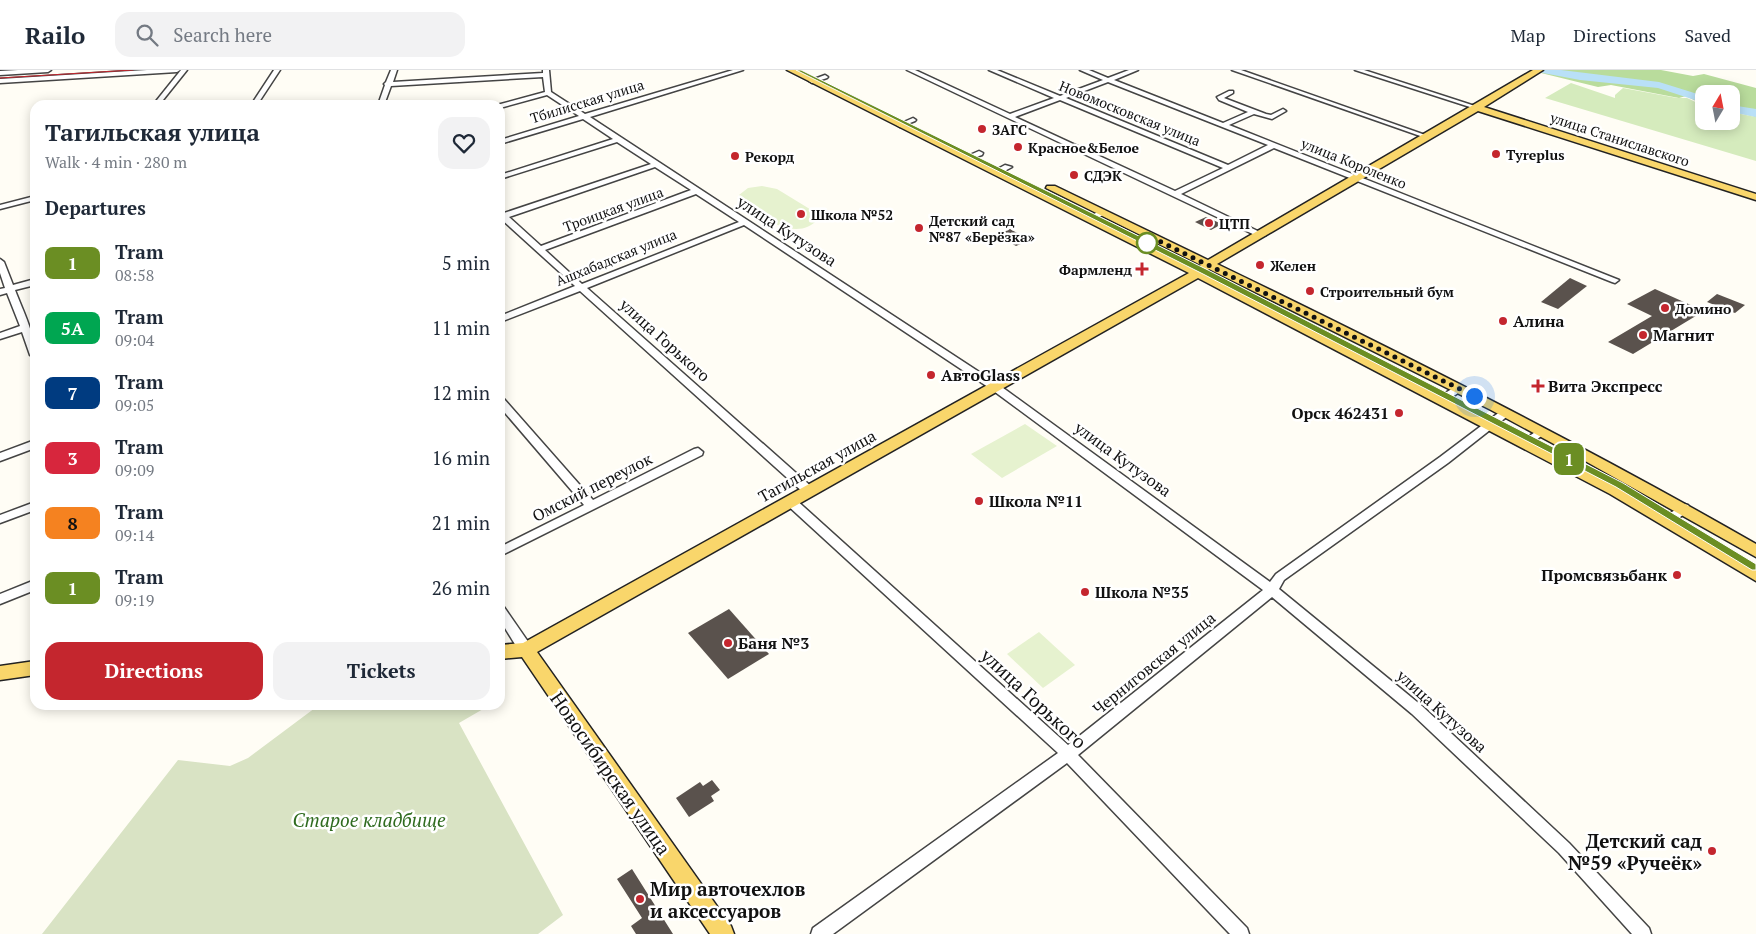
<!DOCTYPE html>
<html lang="en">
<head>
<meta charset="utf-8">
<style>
	body { margin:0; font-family:"PT Serif",serif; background:#f2f2f3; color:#1f2937; height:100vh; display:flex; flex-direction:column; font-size:19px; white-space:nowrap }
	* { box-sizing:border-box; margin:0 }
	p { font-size:16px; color:#747a83 }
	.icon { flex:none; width:28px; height:28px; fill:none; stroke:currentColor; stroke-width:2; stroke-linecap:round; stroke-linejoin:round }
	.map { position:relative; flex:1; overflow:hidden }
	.panel { position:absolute; left:30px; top:30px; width:475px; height:610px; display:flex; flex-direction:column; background:#fff; border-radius:15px; box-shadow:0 2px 12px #0003 }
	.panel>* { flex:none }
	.badge { padding:0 10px; border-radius:8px; font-size:18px; line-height:32px }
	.needle { width:32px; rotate:10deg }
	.tools { position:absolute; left:1695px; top:15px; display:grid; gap:10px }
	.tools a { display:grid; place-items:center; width:45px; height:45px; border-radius:10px; background:#fff; box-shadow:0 2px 12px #0003; font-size:25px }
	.you { position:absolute; width:25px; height:25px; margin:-12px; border:4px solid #fff; border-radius:50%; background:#1a73e8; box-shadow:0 0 0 8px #1a73e833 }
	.map>.badge { position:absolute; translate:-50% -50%; box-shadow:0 0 0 2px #fff }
	h2 { padding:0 15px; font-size:19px; line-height:45px }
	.round { display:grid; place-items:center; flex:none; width:52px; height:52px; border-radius:15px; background:#f2f2f3 }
	.overview { display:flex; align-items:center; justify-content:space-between; height:85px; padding:0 15px }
	h1 { font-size:24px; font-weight:700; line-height:38px }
	.primary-button { display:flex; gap:10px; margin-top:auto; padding:10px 15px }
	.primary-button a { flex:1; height:58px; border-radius:15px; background:#c4262e; color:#fff; font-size:20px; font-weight:700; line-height:58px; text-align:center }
	.primary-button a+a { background:#f2f2f3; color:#1f2937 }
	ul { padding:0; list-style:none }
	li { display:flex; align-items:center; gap:15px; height:65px; padding:0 15px }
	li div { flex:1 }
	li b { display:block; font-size:19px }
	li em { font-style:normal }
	li .badge { min-width:55px; font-weight:700; text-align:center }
	header { display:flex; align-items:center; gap:30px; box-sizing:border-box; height:70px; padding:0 25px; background:#fff; border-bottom:1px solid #e0e1e3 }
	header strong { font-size:24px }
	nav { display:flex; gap:28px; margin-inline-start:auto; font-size:18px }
	.search { width:350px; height:45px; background:#f2f2f3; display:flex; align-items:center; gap:12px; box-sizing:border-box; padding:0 18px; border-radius:15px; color:#747a83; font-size:19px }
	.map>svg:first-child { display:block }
	.green { fill:#d5ebbd }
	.forest { fill:#b9dc9c }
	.cemetery { fill:#d9e3c4 }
	.pitch { fill:#e6f2cf }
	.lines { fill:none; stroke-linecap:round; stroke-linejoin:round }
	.river { fill:#b9e0f7; fill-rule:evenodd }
	.building { fill:#5a524d }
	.minor-casing { stroke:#444; stroke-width:3 }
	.major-casing { stroke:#222; stroke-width:3 }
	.minor { fill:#fff; fill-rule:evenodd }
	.major { fill:#f9d66b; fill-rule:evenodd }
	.tram { stroke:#c4262e; stroke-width:1 }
	.line { fill:#6b8e23; stroke:#fff }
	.walk { stroke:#111; stroke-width:5; stroke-dasharray:0 9 }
	.poi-dot { fill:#c4262e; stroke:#fff; stroke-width:2 }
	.stop-dot { fill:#fff; stroke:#6b8e23; stroke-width:2.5 }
	.labels { text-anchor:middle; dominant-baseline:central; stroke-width:5; stroke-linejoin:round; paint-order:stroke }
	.far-street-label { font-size:14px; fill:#111; stroke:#fff }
	.far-poi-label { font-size:14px; font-weight:bold; fill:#111; stroke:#fff; text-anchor:start }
	.street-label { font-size:16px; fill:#111; stroke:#fff }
	.poi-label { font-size:16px; font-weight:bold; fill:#111; stroke:#fff; text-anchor:start }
	.near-street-label { font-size:19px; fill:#111; stroke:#fff }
	.near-park-label { font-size:19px; font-style:italic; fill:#2f6b1f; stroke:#fff }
	.near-poi-label { font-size:19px; font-weight:bold; fill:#111; stroke:#fff; text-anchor:end }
</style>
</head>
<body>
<header>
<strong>Railo</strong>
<div class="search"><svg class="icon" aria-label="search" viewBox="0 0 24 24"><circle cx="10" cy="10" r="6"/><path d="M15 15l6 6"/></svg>Search here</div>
<nav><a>Map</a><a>Directions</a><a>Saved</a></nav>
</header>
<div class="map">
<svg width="1756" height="864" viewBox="0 0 1756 864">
	<rect width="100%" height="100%" fill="#fffdf5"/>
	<polygon class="green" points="1571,13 1615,28 1615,25 1623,18 1677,28 1687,28 1704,36 1704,51 1731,51 1731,42 1756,47 1756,91 1545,28"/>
	<polygon class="forest" points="1546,0 1661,0 1693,6 1704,4 1756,18 1756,47 1731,41 1731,24 1704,24 1704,35 1686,26 1679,28 1611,15 1598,17 1541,3"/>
	<polygon class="cemetery" points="319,635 490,635 459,653 563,845 538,864 42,864 178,690 230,696 248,688"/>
	<g class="pitch">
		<path d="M762 116 777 119 813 141 817 145V150C797 173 756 146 739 130V125L748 118Z"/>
		<polygon points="1025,354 1057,376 1002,408 971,384"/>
		<polygon points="1039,562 1075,595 1043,618 1007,584"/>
	</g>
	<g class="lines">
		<g class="river">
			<polygon points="1537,0 1561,0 1659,12 1704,26 1704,33 1658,18 1580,10 1543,3"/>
			<polygon points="1731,35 1756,39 1756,47 1731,42"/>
		</g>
	</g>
	<g class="building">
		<polygon points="1206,147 1222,154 1211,160 1195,152"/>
		<polygon points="1010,159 1030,170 1016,176 997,165"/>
		<polygon points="1570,208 1587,216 1558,239 1541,232"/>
		<polygon points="1655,219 1704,241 1633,284 1608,272 1652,246 1627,234"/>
		<polygon points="1717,224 1745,235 1735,243 1707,232"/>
		<polygon points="729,539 769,584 728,609 688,563"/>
		<polygon points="712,710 720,720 711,726 714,731 689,747 676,728 700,712 703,716"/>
		<polygon points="632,799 673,864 636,864 631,856 642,848 617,809"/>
	</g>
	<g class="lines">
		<g class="minor-casing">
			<g id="minor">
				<polygon points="18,0 51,0 48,2 0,5 0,1"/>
				<polygon points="147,0 180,0 177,2 0,13 0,9"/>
				<polygon points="181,0 187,0 159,35 153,35"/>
				<polygon points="274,0 280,0 257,35 251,35"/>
				<path d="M391 0H397L393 12 543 3V0H549L551 22 585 44 733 0H743L590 47 999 315 1270 512 1276 504 1440 387 1501 341H1509L1510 343 1509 345 1448 393 1284 510 1279 519 1422 636 1569 773 1649 858 1651 864H1632L1559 783 1412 644 1272 527 1078 685 1247 858 1249 864H1230L1067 693 833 864H811L813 858 1058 683 786 434 784 431 786 428H794L1068 675 1263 520 991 319 744 155 587 218 813 418 815 421 813 424H805L580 221 500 252V246L575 216 500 148V141L504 143 651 94 617 72 500 109V105L613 69 583 49 500 74V70L579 46 547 25 500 38V35H497L545 22 543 7 391 16 384 35H378L385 15 384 14 386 12ZM655 97 691 120 541 176 509 147ZM696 124 739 152 582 214 545 180Z"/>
				<path d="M907 0H915L1010 44 1054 28 989 0H997L1060 26 1103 10 1080 0H1089L1108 8 1129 0H1138L1114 10 1223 53 1248 42 1219 30 1217 27 1229 21H1233V23L1224 28 1266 44 1271 45 1283 39 1286 41 1272 49 1254 44 1229 55 1619 210 1615 213 1612 212 1274 78 1181 124 1266 165 1259 167ZM1108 12 1268 75 1228 95 1066 28ZM1060 30 1223 98 1175 121 1015 47Z"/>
				<polygon points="1232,0 1241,0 1431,67 1426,68"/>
				<polygon points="1355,0 1364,0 1478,37 1473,38"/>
				<polygon points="825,5 828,7 827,8 812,13 809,11"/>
				<polygon points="913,48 916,50 915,51 900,57 897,55"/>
				<polygon points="979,81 983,83 982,85 967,90 963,88"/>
				<polygon points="1005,95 1012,97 999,104 992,102"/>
				<polygon points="35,126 35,130 0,139 0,135"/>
				<polygon points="1099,141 1106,143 1093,151 1086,149"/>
				<path d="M0 189 4 192 13 215 35 209V215L15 220C24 244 35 263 35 288L30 285 22 262 0 269V263L20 256 7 223 0 225V219L5 218 0 203Z"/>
				<polygon points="1458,315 1463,318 1462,320 1447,331 1439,331 1438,329 1439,327"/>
				<polygon points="500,328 504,329 593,430 694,379 698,378 703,382 702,385 500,486 500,477 584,435 500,337"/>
				<polygon points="1541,358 1546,361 1545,363 1530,375 1522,375 1521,373 1522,371"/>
				<polygon points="35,370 35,378 0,391 0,383"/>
				<polygon points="35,432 35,440 0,453 0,445"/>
				<polygon points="1684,434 1688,435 1690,438 1688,441 1671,454 1663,454 1661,451 1663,448"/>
				<polygon points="35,510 35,520 0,534 0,524"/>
				<polygon points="500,535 504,537 531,576 532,580 531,584 526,585 521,584 500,550"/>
			</g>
		</g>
		<g class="major-casing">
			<g id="major">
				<path d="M787 0H797L1197 198 1201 195 1046 118 1047 116H1055L1208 190 1533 0H1543L1484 37 1756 124V130L1478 41 1217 194C1399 282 1580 373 1756 474V487L1578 387 1491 340 1209 199 1206 202 1620 416 1756 497V511L1610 424 1198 208 537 582 731 856 734 864H710L522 587 500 589V575L523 573 1189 203Z"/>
				<polygon points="35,591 35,605 0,610 0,596"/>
			</g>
		</g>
		<use href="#minor" class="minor"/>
		<use href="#major" class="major"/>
		<g class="tram">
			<polyline points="799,0 1206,202 1619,415 1756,497"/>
			<polyline points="0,8 133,0"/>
		</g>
	</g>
	<polygon class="line" points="796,0 801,0 1208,200 1623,413 1756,494 1756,500 1752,500 1616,417 1203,204"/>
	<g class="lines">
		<polyline class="walk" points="1147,173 1151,167 1474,326"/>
	</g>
	<g class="poi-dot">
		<circle cx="982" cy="59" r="5"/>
		<circle cx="1018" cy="77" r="5"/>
		<circle cx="1496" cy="84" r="5"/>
		<circle cx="735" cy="86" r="5"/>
		<circle cx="1074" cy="105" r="5"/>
		<circle cx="801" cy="144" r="5"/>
		<circle cx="1209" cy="153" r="5"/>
		<circle cx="919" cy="158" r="5"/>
		<circle cx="1260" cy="195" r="5"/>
		<path d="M1139.5 191.5h5v5h5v5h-5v5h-5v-5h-5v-5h5z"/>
		<circle cx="1310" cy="221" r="5"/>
		<circle cx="1665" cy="238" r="5"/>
		<circle cx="1503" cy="251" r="5"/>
		<circle cx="1643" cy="265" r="5"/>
		<circle cx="931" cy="305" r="5"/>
		<path d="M1535.5 308.5h5v5h5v5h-5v5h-5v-5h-5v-5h5z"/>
		<circle cx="1399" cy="343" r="5"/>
		<circle cx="979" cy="431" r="5"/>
		<circle cx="1677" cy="505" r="5"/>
		<circle cx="1085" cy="522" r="5"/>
		<circle cx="728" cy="573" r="5"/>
		<circle cx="1712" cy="781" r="5"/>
		<circle cx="640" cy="829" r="5"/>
	</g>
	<circle class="stop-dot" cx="1147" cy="173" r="10"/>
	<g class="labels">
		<g class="far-street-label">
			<text transform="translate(587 31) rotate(-17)">Тбилисская улица</text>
			<text transform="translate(1130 43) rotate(22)">Новомосковская улица</text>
			<text transform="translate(1620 69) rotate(18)">улица Станиславского</text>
			<text transform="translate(1354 93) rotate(22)">улица Короленко</text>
			<text transform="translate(613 139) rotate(-20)">Троицкая улица</text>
			<text transform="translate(616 187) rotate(-22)">Ашхабадская улица</text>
		</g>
		<g class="far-poi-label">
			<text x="992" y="59">ЗАГС</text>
			<text x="1028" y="77">Красное&amp;Белое</text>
			<text x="1506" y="84">Tyreplus</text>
			<text x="745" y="86">Рекорд</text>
			<text x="1084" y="105">СДЭК</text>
			<text x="811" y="144">Школа №52</text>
			<text x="929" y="150">Детский сад<tspan x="929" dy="16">№87 «Берёзка»</tspan></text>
			<text x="1219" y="153">ЦТП</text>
			<text x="1270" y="195">Желен</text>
			<text x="1132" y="199" text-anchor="end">Фармленд</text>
			<text x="1320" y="221">Строительный бум</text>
			<text x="1675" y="238">Домино</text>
		</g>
		<g class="street-label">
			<text transform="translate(787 161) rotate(33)">улица Кутузова</text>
			<text transform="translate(665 270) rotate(42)">улица Горького</text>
			<text transform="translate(1123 389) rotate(36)">улица Кутузова</text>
			<text transform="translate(817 396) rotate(-29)">Тагильская улица</text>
			<text transform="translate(592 417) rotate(-27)">Омский переулок</text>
			<text transform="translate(1154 593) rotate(-39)">Черниговская улица</text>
			<text transform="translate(1442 641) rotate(42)">улица Кутузова</text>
		</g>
		<g class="poi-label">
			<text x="1513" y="251">Алина</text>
			<text x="1653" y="265">Магнит</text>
			<text x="941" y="305">АвтоGlass</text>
			<text x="1548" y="316">Вита Экспресс</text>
			<text x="1389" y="343" text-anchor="end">Орск 462431</text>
			<text x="989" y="431">Школа №11</text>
			<text x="1667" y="505" text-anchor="end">Промсвязьбанк</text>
			<text x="1095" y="522">Школа №35</text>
			<text x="738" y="573">Баня №3</text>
		</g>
		<g class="near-street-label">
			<text transform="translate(1034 628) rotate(43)">улица Горького</text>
			<text transform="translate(611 703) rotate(55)">Новосибирская улица</text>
		</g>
		<g class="near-park-label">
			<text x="369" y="749">Старое кладбище</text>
		</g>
		<g class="near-poi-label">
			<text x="1702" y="770">Детский сад<tspan x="1702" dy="22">№59 «Ручеёк»</tspan></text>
			<text x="650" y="818" text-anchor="start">Мир авточехлов<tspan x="650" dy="22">и аксессуаров</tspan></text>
		</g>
	</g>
</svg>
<div class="tools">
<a><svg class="needle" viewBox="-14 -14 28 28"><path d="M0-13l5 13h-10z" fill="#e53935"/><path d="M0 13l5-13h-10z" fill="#747a83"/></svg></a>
</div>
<div class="you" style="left:1474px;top:326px"></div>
<b class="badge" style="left:1569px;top:389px;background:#6b8e23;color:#fff">1</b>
<section class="panel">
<div class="overview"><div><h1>Тагильская улица</h1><p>Walk · 4 min · 280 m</p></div><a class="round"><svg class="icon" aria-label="heart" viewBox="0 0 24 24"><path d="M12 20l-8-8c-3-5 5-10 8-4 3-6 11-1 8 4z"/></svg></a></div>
<h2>Departures</h2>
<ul>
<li><span class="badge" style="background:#6b8e23;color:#fff">1</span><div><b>Tram</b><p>08:58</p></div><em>5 min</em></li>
<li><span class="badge" style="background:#00a651;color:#fff">5А</span><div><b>Tram</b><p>09:04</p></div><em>11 min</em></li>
<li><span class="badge" style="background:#003b80;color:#fff">7</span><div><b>Tram</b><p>09:05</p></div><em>12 min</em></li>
<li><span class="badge" style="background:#d7263d;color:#fff">3</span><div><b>Tram</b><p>09:09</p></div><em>16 min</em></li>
<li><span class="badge" style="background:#f58220;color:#111">8</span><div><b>Tram</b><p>09:14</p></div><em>21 min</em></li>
<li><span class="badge" style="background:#6b8e23;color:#fff">1</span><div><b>Tram</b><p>09:19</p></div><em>26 min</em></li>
</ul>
<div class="primary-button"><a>Directions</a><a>Tickets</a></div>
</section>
</div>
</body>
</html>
